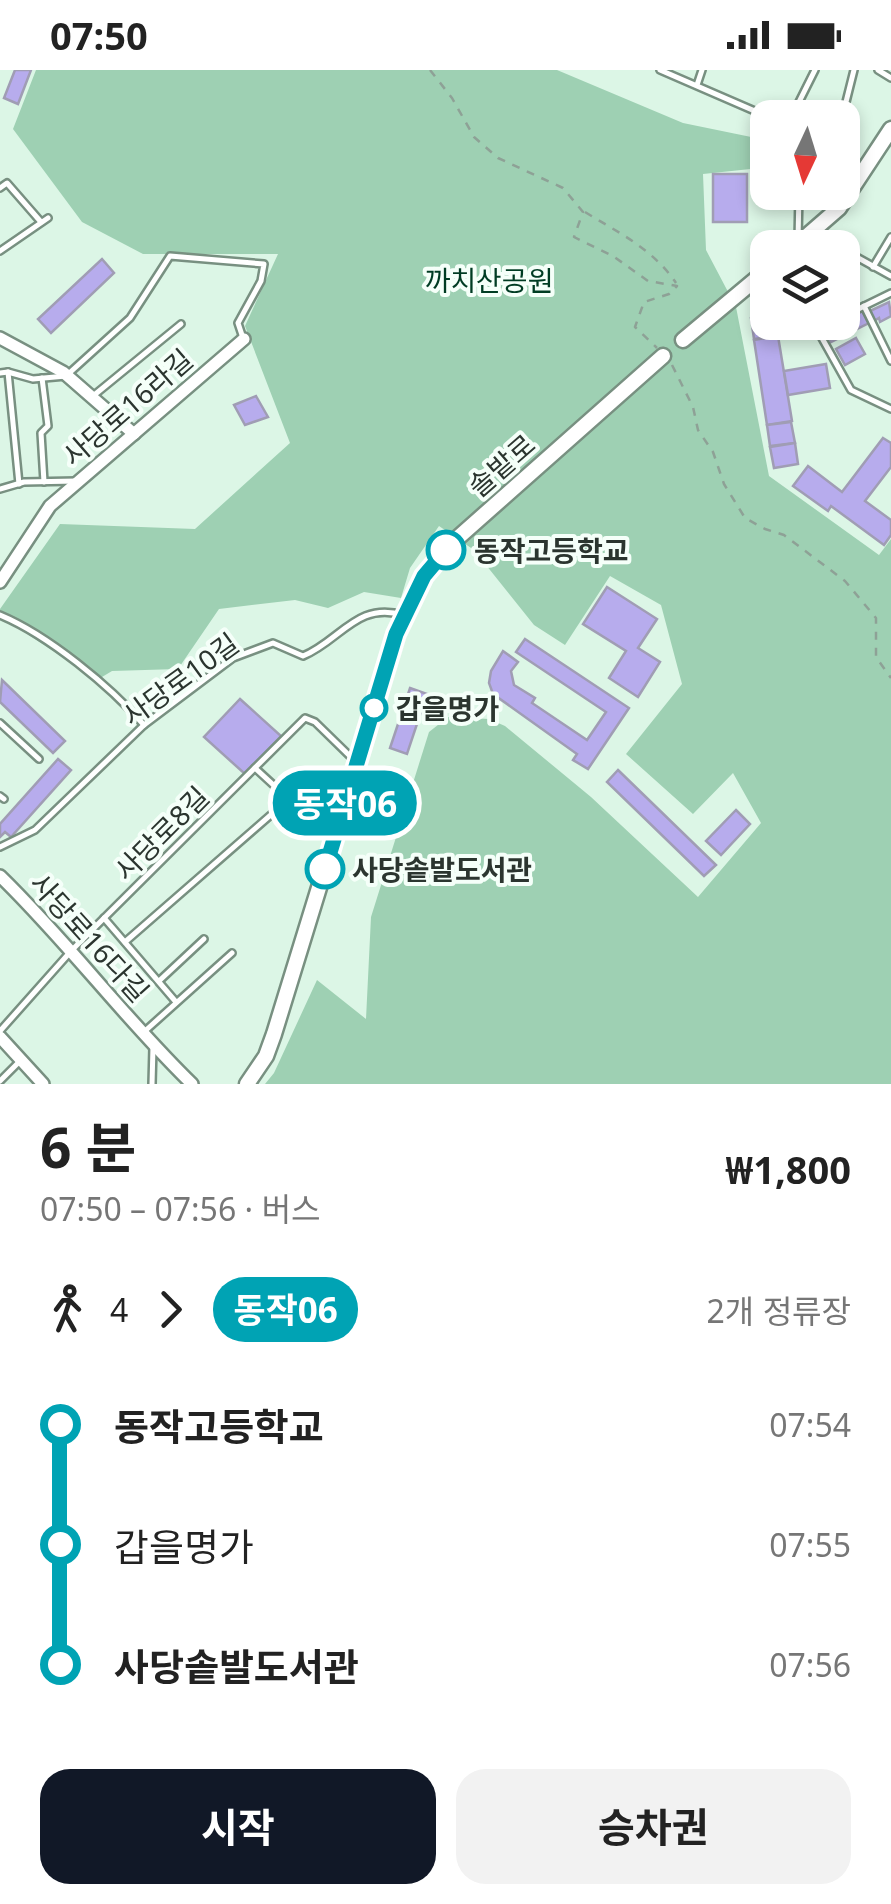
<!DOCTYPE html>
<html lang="ko">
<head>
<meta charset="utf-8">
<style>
	body { margin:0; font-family:"Noto Sans","Noto Sans KR",sans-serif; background:#f2f2f2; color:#222; height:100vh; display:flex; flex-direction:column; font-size:38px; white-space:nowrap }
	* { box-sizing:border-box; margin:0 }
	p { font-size:32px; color:#767676 }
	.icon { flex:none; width:55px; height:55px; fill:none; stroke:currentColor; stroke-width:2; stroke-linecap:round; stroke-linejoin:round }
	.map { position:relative; height:1014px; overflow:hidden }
	.side { display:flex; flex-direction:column; background:#fff; flex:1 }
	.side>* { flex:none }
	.badge { padding:0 20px; border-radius:32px; font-size:35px; line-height:65px }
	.needle { width:65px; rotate:184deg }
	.controls { position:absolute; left:750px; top:30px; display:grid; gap:20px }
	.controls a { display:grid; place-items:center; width:110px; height:110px; border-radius:20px; background:#fff; box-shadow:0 5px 15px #0003; font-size:50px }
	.map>.badge { position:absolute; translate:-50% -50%; box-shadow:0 0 0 5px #fff }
	.legs { display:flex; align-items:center; gap:15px; height:110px; padding:0 40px; font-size:32px }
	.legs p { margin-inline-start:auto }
	.head { display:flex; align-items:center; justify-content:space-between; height:170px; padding:0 40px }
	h1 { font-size:55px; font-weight:700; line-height:75px }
	.primary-button { display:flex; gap:20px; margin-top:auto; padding:20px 40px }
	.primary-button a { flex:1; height:115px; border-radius:30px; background:#111827; color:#fff; font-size:40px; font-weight:700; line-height:115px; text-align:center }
	.primary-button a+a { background:#f2f2f2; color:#222 }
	ul { padding:0 40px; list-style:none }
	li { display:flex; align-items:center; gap:35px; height:120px; font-size:38px }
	li i { display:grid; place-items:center; width:15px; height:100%; margin:0 12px; background:currentColor }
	li i::after { content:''; width:25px; height:25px; margin:-12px; border:8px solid; border-radius:50%; background:#fff }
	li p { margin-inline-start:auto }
	li:first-child i { background:linear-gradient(#0000 50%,currentColor 0) }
	li:last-child i { background:linear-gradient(currentColor 50%,#0000 0) }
	.status { display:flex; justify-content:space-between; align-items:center; height:70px; padding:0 50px; background:#fff; direction:ltr }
	.status svg { height:28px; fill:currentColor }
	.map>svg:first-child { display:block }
	.green { fill:#9ed0b3 }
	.building { fill:#b7aced; stroke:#a09db4; stroke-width:2.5 }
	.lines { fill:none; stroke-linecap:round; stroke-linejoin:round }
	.service-casing { stroke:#789081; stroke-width:10 }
	.minor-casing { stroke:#789081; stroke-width:16 }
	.tertiary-casing { stroke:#789081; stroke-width:19 }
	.path { stroke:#8ea196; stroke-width:2.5; stroke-dasharray:8 8; stroke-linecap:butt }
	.service { stroke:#fff; stroke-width:5 }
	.minor { stroke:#fff; stroke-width:11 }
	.tertiary { stroke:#fff; stroke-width:14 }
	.line-1-casing { stroke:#fff; stroke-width:22 }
	.line-1 { stroke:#00a3b4; stroke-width:15 }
	.stop-1-dot { fill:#fff; stroke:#00a3b4; stroke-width:5 }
	.labels { text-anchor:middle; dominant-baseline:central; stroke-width:8; stroke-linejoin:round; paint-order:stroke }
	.park-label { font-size:28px; fill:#003c23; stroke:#f5fff9 }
	.street-label { font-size:28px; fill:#2b352f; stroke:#f5fff9 }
	.stop-label { font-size:28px; font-weight:bold; fill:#2b352f; stroke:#f5fff9; text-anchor:start }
</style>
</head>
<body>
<div class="status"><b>07:50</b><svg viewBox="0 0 49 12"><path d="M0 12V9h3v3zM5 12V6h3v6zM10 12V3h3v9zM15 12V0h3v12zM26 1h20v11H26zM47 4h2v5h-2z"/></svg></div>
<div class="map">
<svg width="891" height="1014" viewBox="0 0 891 1014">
	<rect width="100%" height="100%" fill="#dcf6e6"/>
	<polygon class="green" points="36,0 557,0 683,53 756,68 760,98 703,104 706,180 736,237 769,406 879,485 891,469 891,1014 265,1014 274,1003 317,910 366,949 371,847 429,662 448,647 489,649 505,656 591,727 698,827 761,753 733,703 693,744 626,684 682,614 661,535 610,506 565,575 534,555 474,480 439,456 410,498 401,528 364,522 328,538 295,530 219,539 178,599 112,601 97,610 0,546 0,539 60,454 195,459 290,373 245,256 278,184 143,184 82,152 13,59"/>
	<g class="building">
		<polygon points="15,0 31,0 18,34 4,28"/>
		<rect x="713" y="104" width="34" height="48"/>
		<polygon points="102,189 114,203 51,263 38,249"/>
		<polygon points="889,232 891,246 880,252 879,248 874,251 870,241"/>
		<polygon points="862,241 869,253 831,272 825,259"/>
		<polygon points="764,246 768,246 768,252 776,252 778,266 754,269 751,248"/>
		<polygon points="778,266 792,351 767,355 754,270"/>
		<polygon points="856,268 865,284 845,295 836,279"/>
		<polygon points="826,294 830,318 788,325 784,301"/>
		<polygon points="256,326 268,347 245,355 234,335"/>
		<polygon points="791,352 795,373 770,376 767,355"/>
		<polygon points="883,368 891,373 891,397 865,431 891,450 891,465 884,475 831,436 828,441 793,416 808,396 842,422"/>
		<polygon points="795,373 798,394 774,398 770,377"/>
		<polygon points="607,517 657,549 638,578 660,592 638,627 609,608 626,581 583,554"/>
		<polygon points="525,569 629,638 588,699 573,690 577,684 493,624 489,613 491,601 503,581 518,592 511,601 514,615 535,628 532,633 587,670 606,642 516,582"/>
		<polygon points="2,610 65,671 53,683 0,632"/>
		<polygon points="410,618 427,624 407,684 390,678"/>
		<polygon points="240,629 281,666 245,704 204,667"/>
		<polygon points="58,689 71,700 11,767 5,762 0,767 0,754"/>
		<polygon points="618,700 716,795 704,806 607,712"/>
		<polygon points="736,740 750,754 721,785 706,771"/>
	</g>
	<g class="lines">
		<g class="service-casing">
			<g id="service">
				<polyline points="660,0 771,48"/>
				<polyline points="878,0 891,8"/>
				<polyline points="697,15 702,0"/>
				<polyline points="791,48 815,0"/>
				<polyline points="842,48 854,0"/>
				<polyline points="0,118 7,113 41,152"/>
				<polyline points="798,171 799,122"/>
				<polyline points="812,178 812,161 841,178"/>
				<polyline points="842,179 891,206"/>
				<polyline points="0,181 48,148"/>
				<polyline points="873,197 891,167"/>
				<polyline points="864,236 891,291"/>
				<polyline points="842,247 891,223"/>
				<polyline points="813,252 851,320 891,339"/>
				<polyline points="817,259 830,252"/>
				<polyline points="8,302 19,414"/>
				<polyline points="0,303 8,302 33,309 66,306 130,248 170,186 264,194 261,211 238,253 243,268"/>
				<polyline points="42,308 48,356 41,363 44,412"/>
				<polyline points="93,326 181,254"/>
				<polyline points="0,419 24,412 77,411"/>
				<path d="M0 545C48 565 110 616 144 655"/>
				<polyline points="0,653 39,689"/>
				<polyline points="255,698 330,767"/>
				<polyline points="0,726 4,729"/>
				<path d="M0 777 35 760 144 655 233 588 273 573 303 586C340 571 357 531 403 545"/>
				<polyline points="104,848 176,932"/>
				<polyline points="125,872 289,729"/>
				<polyline points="159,911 204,869"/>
				<polyline points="0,961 72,880 305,648 315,652 355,691"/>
				<polyline points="145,961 232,883"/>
				<polyline points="0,1011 19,992"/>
				<polyline points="152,1014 153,977"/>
			</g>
		</g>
		<g class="minor-casing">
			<g id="minor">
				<polyline points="0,268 63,302 134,364"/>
				<polyline points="0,512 50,436 244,269"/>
				<path d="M0 806C68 872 124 948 192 1014"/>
				<polyline points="0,967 43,1014"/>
			</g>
		</g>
		<g class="tertiary-casing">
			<g id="tertiary">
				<polyline points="793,178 839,138 891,59"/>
				<polyline points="683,270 768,199"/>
				<polyline points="247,1014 266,986 274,964 397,564 424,505 452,473 663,286"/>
			</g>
		</g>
		<g class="path">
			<polyline points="430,0 452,28 474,67 498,88 563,118 583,142 574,167 613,186 648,211 677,216 669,224 644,232 635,257 657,278"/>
			<path d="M585 142C619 163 653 179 676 213"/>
			<polyline points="672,295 693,337 698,360 713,382 724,414 745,448 765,459 784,465 845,511 876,548 876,587 891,608"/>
		</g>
		<use href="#service" class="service"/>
		<use href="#minor" class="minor"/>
		<use href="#tertiary" class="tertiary"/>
	</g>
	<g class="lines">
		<g class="line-1-casing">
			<polyline id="line-1" points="325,799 396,564 424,506 446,480"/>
		</g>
		<use href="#line-1" class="line-1"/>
	</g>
	<g class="stop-1-dot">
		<circle cx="446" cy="480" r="18"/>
		<circle cx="374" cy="638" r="12"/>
		<circle cx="325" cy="799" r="18"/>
	</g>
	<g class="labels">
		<g class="park-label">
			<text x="489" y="210">까치산공원</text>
		</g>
		<g class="street-label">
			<text transform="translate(127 337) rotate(-41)">사당로16라길</text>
			<text transform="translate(501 395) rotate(-41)">솔밭로</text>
			<text transform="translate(180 609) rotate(-36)">사당로10길</text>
			<text transform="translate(161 763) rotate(-45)">사당로8길</text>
			<text transform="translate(90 867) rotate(48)">사당로16다길</text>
		</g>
		<g class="stop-label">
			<text x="474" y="480">동작고등학교</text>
			<text x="396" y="638">갑을명가</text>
			<text x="352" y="799">사당솥발도서관</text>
		</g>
	</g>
</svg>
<div class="controls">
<a><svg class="needle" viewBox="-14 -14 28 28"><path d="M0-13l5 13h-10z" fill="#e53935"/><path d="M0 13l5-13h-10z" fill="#767676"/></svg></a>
<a><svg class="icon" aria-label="layers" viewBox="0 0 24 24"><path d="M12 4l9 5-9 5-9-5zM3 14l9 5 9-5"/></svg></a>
</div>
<b class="badge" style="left:345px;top:733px;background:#00a3b4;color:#fff">동작06</b>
</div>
<section class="side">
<div class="head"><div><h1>6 분</h1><p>07:50 – 07:56 · 버스</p></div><b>₩1,800</b></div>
<div class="legs"><svg class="icon" aria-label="walk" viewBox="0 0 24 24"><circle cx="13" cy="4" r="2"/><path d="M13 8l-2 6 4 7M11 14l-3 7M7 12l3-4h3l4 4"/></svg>4<svg class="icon" aria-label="forward" viewBox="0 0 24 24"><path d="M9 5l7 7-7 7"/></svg><b class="badge" style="background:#00a3b4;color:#fff">동작06</b><p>2개 정류장</p></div>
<ul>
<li><i style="color:#00a3b4"></i><b>동작고등학교</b><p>07:54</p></li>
<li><i style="color:#00a3b4"></i><span>갑을명가</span><p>07:55</p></li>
<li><i style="color:#00a3b4"></i><b>사당솥발도서관</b><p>07:56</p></li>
</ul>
<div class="primary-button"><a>시작</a><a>승차권</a></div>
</section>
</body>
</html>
